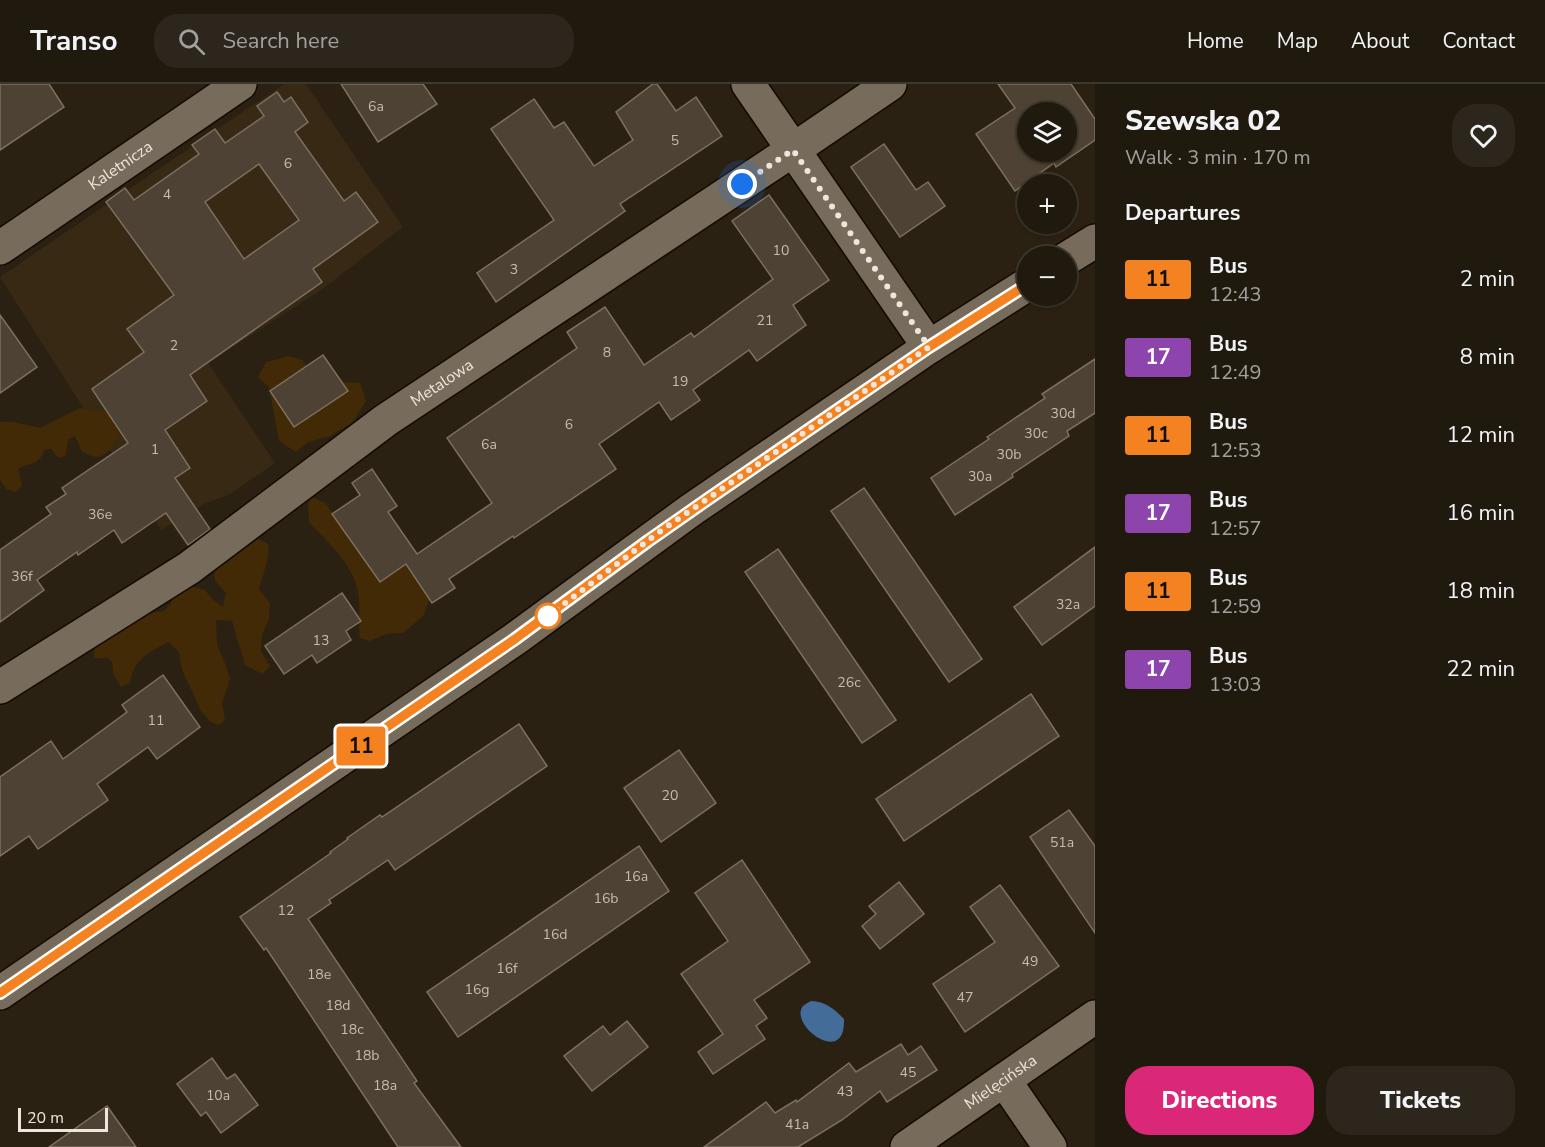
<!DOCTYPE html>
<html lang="en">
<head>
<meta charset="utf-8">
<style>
	body { margin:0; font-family:"Nunito Sans",sans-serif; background:#2d261c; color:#f1f3f6; height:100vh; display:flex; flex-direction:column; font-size:22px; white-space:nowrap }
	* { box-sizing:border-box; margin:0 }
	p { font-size:20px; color:#a2a09e }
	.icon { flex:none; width:33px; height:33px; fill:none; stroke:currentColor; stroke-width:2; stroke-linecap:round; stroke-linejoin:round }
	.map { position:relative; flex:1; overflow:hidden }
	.drawer { display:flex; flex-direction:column; background:#20190e; width:450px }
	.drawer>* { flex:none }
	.badge { padding:0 12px; border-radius:4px; font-size:21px; line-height:39px }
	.buttons { position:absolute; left:1017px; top:18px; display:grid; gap:12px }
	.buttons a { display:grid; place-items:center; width:60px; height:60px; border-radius:50%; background:#20190e; box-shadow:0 2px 4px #0004,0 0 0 2px #3d382e; font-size:30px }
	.scale { position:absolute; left:18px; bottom:15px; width:90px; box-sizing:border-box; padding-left:6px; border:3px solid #ede6dd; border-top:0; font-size:16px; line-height:21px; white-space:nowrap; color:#ede6dd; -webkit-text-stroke:4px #2b2113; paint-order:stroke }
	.you { position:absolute; width:30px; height:30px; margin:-15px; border:4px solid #fff; border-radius:50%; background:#1a73e8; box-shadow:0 0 0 9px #1a73e833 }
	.map>.badge { position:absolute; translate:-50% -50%; box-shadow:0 0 0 3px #fff }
	h2 { padding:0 30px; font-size:22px; line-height:54px }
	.round { display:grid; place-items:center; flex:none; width:63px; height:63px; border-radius:24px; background:#2d261c }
	.overview { display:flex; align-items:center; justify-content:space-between; height:102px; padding:0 30px }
	h1 { font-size:28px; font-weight:800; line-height:45px }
	.cta { display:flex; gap:12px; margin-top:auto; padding:12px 30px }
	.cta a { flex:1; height:69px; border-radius:24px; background:#db2777; color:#fff; font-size:24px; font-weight:800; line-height:69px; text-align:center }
	.cta a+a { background:#2d261c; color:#f1f3f6 }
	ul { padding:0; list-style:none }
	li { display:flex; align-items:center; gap:18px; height:78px; padding:0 30px }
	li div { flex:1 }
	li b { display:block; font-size:22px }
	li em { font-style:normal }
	li .badge { min-width:66px; font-weight:700; text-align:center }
	header { display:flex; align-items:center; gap:36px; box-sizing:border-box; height:84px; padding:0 30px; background:#20190e; border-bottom:2px solid #3d382e }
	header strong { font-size:28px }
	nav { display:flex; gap:33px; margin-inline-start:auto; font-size:21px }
	.search { width:420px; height:54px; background:#2d261c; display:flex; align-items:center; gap:15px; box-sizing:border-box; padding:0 21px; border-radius:24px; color:#a2a09e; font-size:22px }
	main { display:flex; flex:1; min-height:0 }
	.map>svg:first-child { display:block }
	.built { fill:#382915 }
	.green { fill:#412a05 }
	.water { fill:#446c98 }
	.building { fill:#4d4233; stroke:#7c7060; stroke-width:1.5; fill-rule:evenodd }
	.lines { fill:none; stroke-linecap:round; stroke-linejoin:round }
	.minor-casing { stroke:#130a01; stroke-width:36 }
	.minor { stroke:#776b5b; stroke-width:33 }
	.line-casing { stroke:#fff; stroke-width:14 }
	.line { stroke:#f58220; stroke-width:9 }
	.walk { stroke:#ede6dd; stroke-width:6; stroke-dasharray:0 10.8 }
	.stop-dot { fill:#fff; stroke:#f58220; stroke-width:3 }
	.labels { text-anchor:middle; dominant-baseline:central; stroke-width:4.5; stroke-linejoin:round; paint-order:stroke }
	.number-label { font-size:14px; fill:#c5bdb2 }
	.street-label { font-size:16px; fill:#ede6dd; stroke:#2b2113 }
</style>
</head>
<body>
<header>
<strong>Transo</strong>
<div class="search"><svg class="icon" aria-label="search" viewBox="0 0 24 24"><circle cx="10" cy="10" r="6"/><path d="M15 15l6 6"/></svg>Search here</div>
<nav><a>Home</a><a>Map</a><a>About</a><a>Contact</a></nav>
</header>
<main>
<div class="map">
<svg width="1095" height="1063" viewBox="0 0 1095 1063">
	<rect width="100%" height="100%" fill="#2b2113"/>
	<polygon class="built" points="284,0 306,0 403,143 321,206 208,279 275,379 230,410 204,420 161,446 0,193"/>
	<g class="green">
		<path d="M289 272 302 276 320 302C336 302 343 296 360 299L366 317 352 339 330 352 308 358 296 368 279 357 269 303 258 293 266 278Z"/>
		<path d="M116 322 127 333C121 345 113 373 96 373 92 373 86 369 82 368L75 352 68 355 66 371 61 374 56 372 52 365H45C38 383 32 377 18 385L22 401 16 408 6 405 0 395V338H14L40 344 80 324 97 327Z"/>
		<path d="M312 413 325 419 368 480 380 486 407 474 431 512 423 532 403 549 386 550 370 557 360 554C358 541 360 529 359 516 357 483 330 461 309 438L308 419Z"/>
		<path d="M256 454 268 460C270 476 263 489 259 505L270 519 269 535 262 551 261 567 270 583 262 590 245 581 232 537 216 536 217 561 225 579 230 595 222 619 225 636 219 641 211 638 201 627 182 586 179 569 169 558C150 567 133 576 130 599L121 603 114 591 112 578 108 574H94L95 560C117 544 136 530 164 527L171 519 174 511 185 501 205 506 213 516 223 523 226 509 215 497 214 481Z"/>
	</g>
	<path class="water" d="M811 917C826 918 833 924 844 935 846 984 788 941 803 922 805 920 808 919 811 917Z"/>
	<g class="building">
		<polygon points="0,0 49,0 64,23 0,66"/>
		<polygon points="341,0 423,0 437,20 378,58"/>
		<polygon points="653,0 657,0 676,27 696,13 722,52 620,120 625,127 496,218 477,189 554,136 491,45 534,15 554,44 564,38 594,82 633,56 616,28"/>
		<path d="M998 0H1071L1095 35V56L1056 83 1054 79 1015 107 976 50 1015 24ZM1028 28H1066V68H1028Z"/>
		<path d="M277 8 284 18 291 13 308 38 295 48 344 117 356 108 378 138 313 185 322 198 190 291 207 317 165 346 190 384 175 394 210 445 188 461 166 429 122 459 114 446 78 471 77 468 37 496 44 506 0 538V466L51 430 46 423 66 410 62 404 128 359 92 305 144 268 127 245 174 211 106 118 125 104 134 116 199 70 192 61 215 45 225 59 264 32 257 22ZM259 80 299 136 244 175 205 118Z"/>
		<polygon points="884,60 916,106 928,98 945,122 900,153 851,83"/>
		<polygon points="769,111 829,196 793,221 806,241 757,277 749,266 693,306 700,316 671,336 659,318 599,360 616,385 514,454 513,452 449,495 455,504 432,519 406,480 380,498 332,430 360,411 352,399 372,385 397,422 388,428 417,470 492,419 447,354 577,264 567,248 605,223 644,281 691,249 694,253 773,195 732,137"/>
		<polygon points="0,231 37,283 0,309"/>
		<polygon points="323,271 348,307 294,343 270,307"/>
		<polygon points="1095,275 1095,329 1067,347 1069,352 1012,390 1013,393 955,431 931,394 989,355 987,353 1045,314 1042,310"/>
		<polygon points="864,404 982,575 949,598 831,427"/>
		<polygon points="1095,463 1095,522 1042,561 1014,523"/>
		<polygon points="778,465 896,636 862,659 745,488"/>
		<polygon points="342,509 361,537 346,547 351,556 317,579 312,571 284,590 265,562"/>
		<polygon points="163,591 200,643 157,675 148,663 97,700 108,716 38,765 29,752 0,772 0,693 51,657 63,675 127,628 122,621"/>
		<polygon points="1031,610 1059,652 904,757 876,715"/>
		<polygon points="519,640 547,682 395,786 388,776 329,816 331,819 308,835 417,997 414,999 461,1063 398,1063 266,864 264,866 240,833 331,769 330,768 348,755 347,754 380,731 382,733"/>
		<polygon points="679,666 716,719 661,758 624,704"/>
		<polygon points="1069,726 1095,762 1095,849 1030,753"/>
		<polygon points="639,762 669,807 458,953 427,908"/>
		<polygon points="742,776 810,878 754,916 767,934 756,942 765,955 713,990 698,968 723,950 681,890 728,857 695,809"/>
		<polygon points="899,798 924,830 880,865 862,842 876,830 869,822"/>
		<polygon points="1000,801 1059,882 965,948 933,900 995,858 970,823"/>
		<polygon points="627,937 648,963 592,1007 564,972 603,942 610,951"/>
		<polygon points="901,960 908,971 921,962 937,986 887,1018 880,1007 842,1036 798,1063 704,1063 766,1018 775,1029 796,1016 797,1018 849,979 856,988"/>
		<polygon points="212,974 227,995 235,990 258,1021 221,1049 206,1028 201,1032 177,1000"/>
		<polygon points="107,1022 136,1063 49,1063"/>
	</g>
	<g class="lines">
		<g class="minor-casing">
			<g id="minor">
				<polyline points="748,0 929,263"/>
				<path id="s1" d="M0 164 240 0"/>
				<polyline points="1066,175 1095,157"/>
				<path id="s2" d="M0 603 189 484 386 336 793 66 890 0"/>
				<polyline points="0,909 515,555 691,426 929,263 1028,200"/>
				<polyline points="1004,996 1050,1063"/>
				<path id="s3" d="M907 1063 1095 933"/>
			</g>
		</g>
		<use href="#minor" class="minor"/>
	</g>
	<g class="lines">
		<g class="line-casing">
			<polyline id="line" points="0,909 515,555 648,457 708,415 929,263 1028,200"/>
		</g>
		<use href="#line" class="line"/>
		<polyline class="walk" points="548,532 662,446 929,263 793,66 742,100"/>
	</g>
	<circle class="stop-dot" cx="548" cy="532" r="12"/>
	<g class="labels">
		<g class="number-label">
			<text x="376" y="22">6a</text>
			<text x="675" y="56">5</text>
			<text x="288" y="79">6</text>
			<text x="167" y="110">4</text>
			<text x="781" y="166">10</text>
			<text x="514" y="185">3</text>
			<text x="765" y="236">21</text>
			<text x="174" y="261">2</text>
			<text x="607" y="268">8</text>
			<text x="680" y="297">19</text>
			<text x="1063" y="329">30d</text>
			<text x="569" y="340">6</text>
			<text x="1036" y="349">30c</text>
			<text x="489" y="360">6a</text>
			<text x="155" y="365">1</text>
			<text x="1009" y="370">30b</text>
			<text x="980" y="392">30a</text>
			<text x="100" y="430">36e</text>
			<text x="22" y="492">36f</text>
			<text x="1068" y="520">32a</text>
			<text x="321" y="556">13</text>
			<text x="849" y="598">26c</text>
			<text x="156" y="636">11</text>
			<text x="670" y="711">20</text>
			<text x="1062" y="758">51a</text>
			<text x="636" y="792">16a</text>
			<text x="606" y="814">16b</text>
			<text x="286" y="826">12</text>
			<text x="555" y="850">16d</text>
			<text x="1030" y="877">49</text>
			<text x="507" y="884">16f</text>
			<text x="319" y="890">18e</text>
			<text x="477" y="905">16g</text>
			<text x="965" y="913">47</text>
			<text x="338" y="921">18d</text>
			<text x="352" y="945">18c</text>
			<text x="367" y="971">18b</text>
			<text x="908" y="988">45</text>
			<text x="385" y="1001">18a</text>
			<text x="845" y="1007">43</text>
			<text x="218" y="1011">10a</text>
			<text x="797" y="1040">41a</text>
		</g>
		<g class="street-label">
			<text stroke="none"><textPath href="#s1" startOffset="146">Kaletnicza</textPath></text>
			<text stroke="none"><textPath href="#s2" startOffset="537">Metalowa</textPath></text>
			<text stroke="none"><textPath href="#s3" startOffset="114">Mielęcińska</textPath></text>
		</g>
	</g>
</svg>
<div class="buttons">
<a><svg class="icon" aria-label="layers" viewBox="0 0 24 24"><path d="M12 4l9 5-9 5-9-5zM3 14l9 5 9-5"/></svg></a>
<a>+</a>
<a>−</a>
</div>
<div class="scale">20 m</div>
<div class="you" style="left:742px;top:100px"></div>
<b class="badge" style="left:361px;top:662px;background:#f58220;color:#111">11</b>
</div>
<section class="drawer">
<div class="overview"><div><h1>Szewska 02</h1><p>Walk · 3 min · 170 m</p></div><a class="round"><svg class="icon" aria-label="heart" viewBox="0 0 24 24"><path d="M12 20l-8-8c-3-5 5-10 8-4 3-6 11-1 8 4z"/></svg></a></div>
<h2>Departures</h2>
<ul>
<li><span class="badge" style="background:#f58220;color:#111">11</span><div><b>Bus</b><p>12:43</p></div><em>2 min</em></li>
<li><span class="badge" style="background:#8e44ad;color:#fff">17</span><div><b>Bus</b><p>12:49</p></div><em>8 min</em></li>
<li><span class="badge" style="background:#f58220;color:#111">11</span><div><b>Bus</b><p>12:53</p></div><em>12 min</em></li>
<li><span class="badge" style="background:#8e44ad;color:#fff">17</span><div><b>Bus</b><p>12:57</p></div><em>16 min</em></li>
<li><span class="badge" style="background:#f58220;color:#111">11</span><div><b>Bus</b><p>12:59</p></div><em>18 min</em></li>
<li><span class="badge" style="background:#8e44ad;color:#fff">17</span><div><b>Bus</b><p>13:03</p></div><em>22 min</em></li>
</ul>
<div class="cta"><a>Directions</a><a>Tickets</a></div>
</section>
</main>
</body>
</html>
